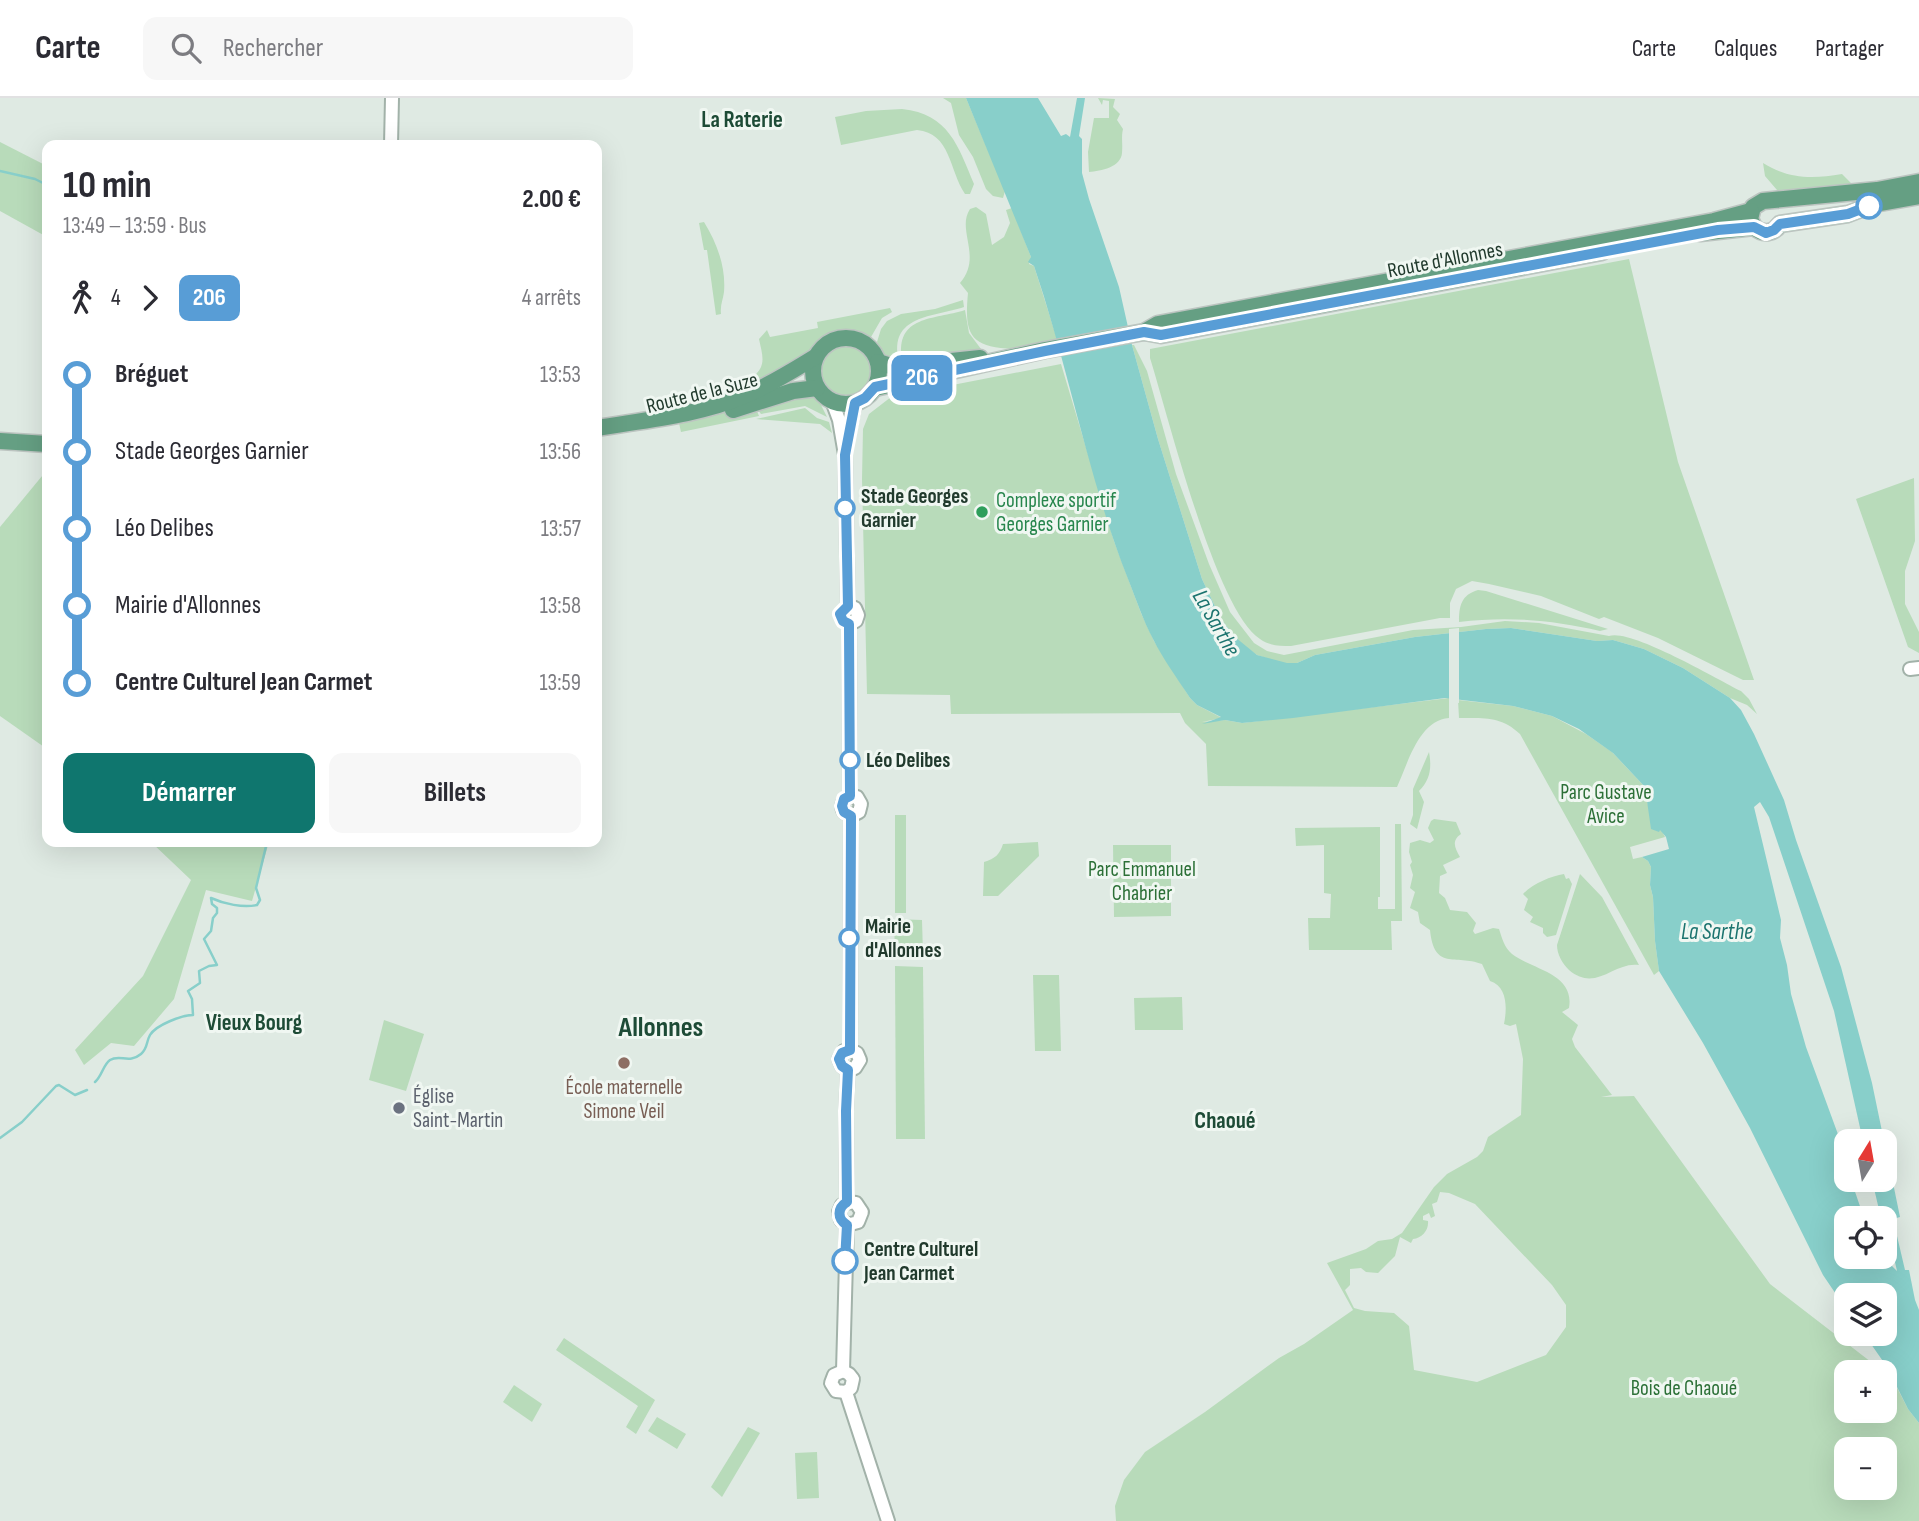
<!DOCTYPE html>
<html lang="fr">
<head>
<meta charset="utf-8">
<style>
	body { margin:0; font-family:"Sofia Sans Condensed",sans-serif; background:#f7f7f7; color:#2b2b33; height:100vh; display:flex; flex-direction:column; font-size:26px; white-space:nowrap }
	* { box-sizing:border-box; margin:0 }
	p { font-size:23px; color:#7c7c81 }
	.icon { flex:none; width:38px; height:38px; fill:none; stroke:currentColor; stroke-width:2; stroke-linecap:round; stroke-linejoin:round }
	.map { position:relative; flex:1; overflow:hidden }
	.sheet { position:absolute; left:42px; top:42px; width:560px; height:707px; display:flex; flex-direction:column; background:#fff; border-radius:14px; box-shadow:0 7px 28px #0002 }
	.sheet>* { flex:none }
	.badge { padding:0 14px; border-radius:10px; font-size:24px; line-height:46px }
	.needle { width:46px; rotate:11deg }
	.controls { position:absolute; left:1834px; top:1031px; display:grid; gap:14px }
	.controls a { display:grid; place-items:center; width:63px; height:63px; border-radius:14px; background:#fff; box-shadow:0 7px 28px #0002; font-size:35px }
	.map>.badge { position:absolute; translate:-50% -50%; box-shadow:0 0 0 4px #fff }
	.legs { display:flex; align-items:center; gap:10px; height:77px; padding:0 21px; font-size:23px }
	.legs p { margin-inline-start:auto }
	.headline { display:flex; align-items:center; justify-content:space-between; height:119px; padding:0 21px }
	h1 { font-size:38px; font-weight:700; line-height:52px }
	.cta { display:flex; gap:14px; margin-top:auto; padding:14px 21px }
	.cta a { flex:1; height:80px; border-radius:14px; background:#0f766e; color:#fff; font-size:28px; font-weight:700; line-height:80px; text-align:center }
	.cta a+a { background:#f7f7f7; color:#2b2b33 }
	ul { padding:0 21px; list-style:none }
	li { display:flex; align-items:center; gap:24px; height:77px; font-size:26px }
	li i { display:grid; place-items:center; width:10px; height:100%; margin:0 9px; background:currentColor }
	li i::after { content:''; width:18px; height:18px; margin:-9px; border:5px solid; border-radius:50%; background:#fff }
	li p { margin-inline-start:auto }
	li:first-child i { background:linear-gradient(#0000 50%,currentColor 0) }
	li:last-child i { background:linear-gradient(currentColor 50%,#0000 0) }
	header { display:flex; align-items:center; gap:42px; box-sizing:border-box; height:98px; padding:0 35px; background:#fff; border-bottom:2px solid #e1e1e2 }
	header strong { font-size:33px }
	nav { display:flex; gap:38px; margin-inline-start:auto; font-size:24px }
	.search { width:490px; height:63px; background:#f7f7f7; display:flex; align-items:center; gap:18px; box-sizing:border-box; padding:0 24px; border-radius:14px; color:#7c7c81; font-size:26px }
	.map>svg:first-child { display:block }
	.green { fill:#b8dbba; fill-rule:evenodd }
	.water { fill:#88cfca }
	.pier { fill:#dfeae3 }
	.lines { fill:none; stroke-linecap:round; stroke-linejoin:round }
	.stream { stroke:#88cfca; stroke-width:2.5 }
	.minor-casing { stroke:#a2b2a9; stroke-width:16 }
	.major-casing { stroke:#bcc4c0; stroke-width:19 }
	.minor { stroke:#fff; stroke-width:12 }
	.major { stroke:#659f83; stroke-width:16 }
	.line-1-casing { stroke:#fff; stroke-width:16 }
	.line-1 { stroke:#589dd6; stroke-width:10 }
	.stop-1-dot { fill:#fff; stroke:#589dd6; stroke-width:3.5 }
	.leisure-dot { fill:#2e9e5b; stroke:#f0f7f2; stroke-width:2.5 }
	.education-dot { fill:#8d6e63; stroke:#f0f7f2; stroke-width:2.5 }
	.worship-dot { fill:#6b7280; stroke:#f0f7f2; stroke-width:2.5 }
	.labels { text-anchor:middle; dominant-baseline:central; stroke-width:6; stroke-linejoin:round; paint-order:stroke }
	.street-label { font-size:21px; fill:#213a2d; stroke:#f0f7f2 }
	.stop-label { font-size:21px; font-weight:bold; fill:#213a2d; stroke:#f0f7f2; text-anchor:start }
	.leisure-label { font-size:21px; fill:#27864d; stroke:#f0f7f2; text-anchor:start }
	.park-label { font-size:21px; fill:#2c7037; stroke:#f0f7f2 }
	.education-label { font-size:21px; fill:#785e54; stroke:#f0f7f2 }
	.worship-label { font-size:21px; fill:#5b616d; stroke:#f0f7f2; text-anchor:start }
	.neighbourhood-label { font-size:23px; font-weight:bold; fill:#1d4b36; stroke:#f0f7f2 }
	.water-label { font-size:23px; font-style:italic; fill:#1c746f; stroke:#f0f7f2 }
	.district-label { font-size:28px; font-weight:bold; fill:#1d4b36; stroke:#f0f7f2 }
</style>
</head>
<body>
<header>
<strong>Carte</strong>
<div class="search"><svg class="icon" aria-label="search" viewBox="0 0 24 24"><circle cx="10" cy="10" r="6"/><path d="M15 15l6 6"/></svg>Rechercher</div>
<nav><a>Carte</a><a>Calques</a><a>Partager</a></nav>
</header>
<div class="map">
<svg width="1919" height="1423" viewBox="0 0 1919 1423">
	<rect width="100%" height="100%" fill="#dfeae3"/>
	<g class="green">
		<polygon points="943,0 966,0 1005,93 1003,100 993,98 986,91 973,59 959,37 951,5"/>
		<path d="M1098 0 1115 1 1113 9 1120 16 1117 22 1123 31C1121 39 1123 46 1122 55 1121 69 1101 73 1089 74L1088 54 1094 20H1109V3L1103 2 1102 7Z"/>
		<path d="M902 11C949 16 958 48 974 86L970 96H965C949 72 951 35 917 32L841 47 835 19 866 13Z"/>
		<polygon points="0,44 47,68 47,139 0,113"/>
		<path d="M1763 65C1789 81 1812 81 1842 76L1852 86 1815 91 1777 92 1765 78Z"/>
		<path d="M976 109 986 116 992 147 1004 139 1010 125 1006 112 1012 110 1031 159 1029 166 1034 168 1057 241 1050 243 1052 251C1039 254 1026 252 1013 251 970 249 964 237 968 195L960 185C983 159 956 132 970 111Z"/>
		<path d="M704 124C717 145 726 169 724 194 723 202 720 207 721 216L716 217 707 152H704L699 125Z"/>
		<path d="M1629 161 1678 364 1754 582H1743L1658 540 1604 519 1599 521 1541 498 1489 486 1472 483 1456 491 1450 505V520H1440L1291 548C1280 548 1270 548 1260 541 1216 513 1168 317 1150 260V251Z"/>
		<path d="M963 202 964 209C934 219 888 217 899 263L889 261 884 257 877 244 881 231 887 223 901 216 935 211Z"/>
		<path d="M890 210 892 214 882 220 871 239C848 230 823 230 810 254L756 288 754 278C767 267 762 256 759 241L767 232 770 239 818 230 817 224Z"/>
		<path d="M965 212 969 235 981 251 980 254 932 257 902 262C895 217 934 222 965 212Z"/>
		<circle cx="845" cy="272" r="29"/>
		<path d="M1132 247H1134L1147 273 1176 376 1209 466 1230 514 1254 545 1267 553 1284 557 1413 532 1461 529 1505 523 1539 525 1609 538C1630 530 1717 581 1741 593L1749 601 1757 616 1747 607 1730 600 1683 570 1644 551 1613 542 1597 543 1511 530 1486 531 1415 539 1315 557 1297 565H1281L1257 557 1240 545 1221 521 1202 481 1158 341Z"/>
		<path d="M1061 266 1114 443 1141 515 1154 543 1190 600 1197 607 1222 620 1202 624 1225 622 1242 625 1449 600V620C1419 622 1408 665 1397 689L1208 688 1206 646 1185 625 1180 615 951 616 950 597 867 596 862 381 863 331 869 316 891 299Z"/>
		<polygon points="809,297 819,303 827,319 805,308 761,316 758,312 773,304"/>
		<polygon points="754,306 759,318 681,334 679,325"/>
		<polygon points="805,310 817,320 829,324 832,335 820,326 756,321"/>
		<polygon points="47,372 47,651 0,618 0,429"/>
		<polygon points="1914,380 1915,443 1905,473 1905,506 1919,534 1919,555 1908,549 1856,401"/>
		<path d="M1478 492 1486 493 1608 531 1600 533C1552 522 1508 518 1459 524 1459 508 1461 497 1478 492Z"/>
		<path d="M1458 602 1513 608 1552 618 1586 636 1612 654 1645 689 1648 707 1665 739 1630 749 1633 761 1642 759 1648 763 1651 769 1650 787 1653 799 1655 843 1659 873 1654 877 1520 636C1501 618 1484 620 1459 620Z"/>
		<path d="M1429 654C1432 670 1430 682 1419 693L1424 704 1417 731 1410 726 1413 717V691Z"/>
		<rect x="895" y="717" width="11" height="98"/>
		<path d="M1434 721 1456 724 1461 736C1451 743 1455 750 1460 759L1443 767 1447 775 1440 778 1439 795 1445 800 1450 812 1467 814 1476 825 1473 833 1475 836 1493 830 1499 831C1502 840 1504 849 1512 856 1533 872 1575 875 1569 910L1562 914 1578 927 1572 941 1575 949 1612 997 1601 999 1634 998 1770 1186 1884 1274H1846V1312H1885V1275L1892 1280 1908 1311 1919 1325V1423H1116L1115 1408 1124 1382 1145 1354 1205 1314 1279 1260 1304 1246 1353 1212 1327 1165 1366 1151 1378 1143 1392 1141 1402 1135 1434 1089 1447 1076 1477 1059 1483 1053 1488 1039 1521 1017 1523 961 1516 926 1510 928 1504 926C1507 911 1508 889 1490 883L1482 866C1455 856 1434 873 1430 832L1420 825 1418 814 1410 810 1415 794 1410 790 1413 777 1410 767 1412 764 1409 754 1410 745 1420 742 1430 745 1434 742 1428 730 1431 723ZM1440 1094 1449 1095 1475 1106 1552 1187 1566 1207V1229L1546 1257 1477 1284 1414 1272 1409 1228 1394 1215 1365 1213 1354 1210 1345 1192 1350 1187V1171L1361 1170 1366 1174 1378 1175 1395 1158 1400 1139 1411 1145 1413 1141C1422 1140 1429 1132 1428 1123L1423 1122V1118L1429 1115 1431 1120 1435 1118 1432 1106 1437 1104ZM1846 1351H1885V1390H1846Z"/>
		<polygon points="1395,726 1401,726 1402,823 1391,823 1392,852 1309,852 1308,820 1330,820 1331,796 1324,795 1324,747 1296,748 1295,730 1380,729 1380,799 1378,799 1378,811 1395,811"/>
		<polygon points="151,744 269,744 252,803 206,792 174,901 134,948 111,945 84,967 75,952 143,878 191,782"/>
		<path d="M1038 744 1039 758 998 798H983L984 764C995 761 1000 756 1003 746Z"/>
		<polygon points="1113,747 1171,747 1171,818 1114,819"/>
		<path d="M1564 776 1566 781 1569 780 1572 786 1556 837 1547 839 1543 835V830L1530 824 1533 819 1524 812 1528 801 1523 796C1532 786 1551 778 1564 776Z"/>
		<path d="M1580 776 1602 799 1639 867C1614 863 1596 895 1569 872 1562 865 1557 856 1557 847Z"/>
		<polygon points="894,821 922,822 923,856 895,856"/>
		<polygon points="895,868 923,869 925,1041 896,1041"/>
		<polygon points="1033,877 1059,877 1061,953 1035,953"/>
		<polygon points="1182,899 1183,932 1135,932 1134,900"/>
		<polygon points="384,922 424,936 406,993 369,982"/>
		<polygon points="564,1240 655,1302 636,1336 626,1329 638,1308 556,1252"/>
		<polygon points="514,1287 542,1306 532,1324 503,1304"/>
		<polygon points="657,1319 686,1336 677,1351 648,1333"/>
		<polygon points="748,1329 760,1335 722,1399 711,1389"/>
		<polygon points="817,1354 819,1400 797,1401 795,1355"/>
	</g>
	<path class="water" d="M966 0H1038L1061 38 1066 36 1070 39 1077 0H1085L1079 38 1082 41V75L1089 101 1119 189 1132 247 1158 341 1202 481 1221 521 1235 539 1257 557 1287 565H1297L1315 557 1415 539 1486 531 1511 530 1597 543 1613 542 1644 551 1683 570 1730 600 1741 612 1754 636 1784 702 1796 742 1841 869 1872 985 1884 1043H1863L1834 913 1769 719 1760 704 1754 709 1781 822 1780 840 1787 867 1791 896 1806 949 1839 1039 1846 1064V1082H1851L1864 1120H1846V1158L1883 1159 1897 1173 1885 1120H1881L1872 1082H1885V1046L1900 1119 1893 1121 1905 1172H1909L1915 1202 1919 1212V1325L1908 1311 1887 1269 1864 1236H1885V1197H1846V1211L1823 1177 1750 1030 1703 945 1659 873 1655 843 1653 799 1650 787 1651 769 1648 763 1642 759 1669 751 1666 739 1660 732 1659 734 1651 731 1645 689 1613 655 1579 631 1552 618 1513 608 1445 600 1293 620 1242 625 1225 622 1202 626 1221 619 1197 607 1190 600C1177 580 1163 561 1153 541 1143 522 1136 501 1128 481 1088 380 1069 271 1034 168L1028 164 1031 159Z"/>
	<polygon class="pier" points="1459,530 1459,605 1449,604 1449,531"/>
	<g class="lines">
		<g class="stream">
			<polyline points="0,73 35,81 47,87"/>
			<path d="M95 984C102 978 103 967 110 962 120 956 129 966 141 956 148 950 146 944 150 937 156 927 182 917 193 917L192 901 188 893 200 885 199 873 209 868 217 867 204 841 211 833 213 820 217 815V810L212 806 211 800C224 806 243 810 257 807L260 802 256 790 267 744"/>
			<polyline points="0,1040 22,1024 56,988 59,987 75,997 87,992"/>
		</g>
		<g class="minor-casing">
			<g id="minor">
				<polyline points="391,47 392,0"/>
				<polyline points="832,303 839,322 845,357 848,508"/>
				<polyline points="846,347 855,305"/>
				<polyline points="848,508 855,510 858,517 856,523 849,526"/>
				<polyline points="849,526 850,698"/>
				<polyline points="1910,571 1919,570"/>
				<polyline points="850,698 857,699 861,706 859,714 851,718"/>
				<path d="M850 698C843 701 840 707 844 714L851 718"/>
				<polyline points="850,952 851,718"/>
				<polyline points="848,972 855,970 860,962 857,955 850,952"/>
				<polyline points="848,972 842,968 839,961 844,953 850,952"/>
				<polyline points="847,1104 856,1105 862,1114 858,1124 847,1127"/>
				<polyline points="843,1273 847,1127 841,1122 839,1114 842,1107 847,1104 846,1013 848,972"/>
				<polyline points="843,1273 834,1277 831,1285 836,1293 846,1294"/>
				<polyline points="843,1273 849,1276 853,1281 851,1290 846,1294"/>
				<polyline points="846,1294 888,1423"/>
			</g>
		</g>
		<g class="major-casing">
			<g id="major">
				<path d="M1919 84 1877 92 1763 103 1753 109 1750 121 1754 129C1763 137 1773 136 1780 126L1848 116 1874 106 1919 98"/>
				<polyline points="1700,135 1754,129"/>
				<polyline points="1144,234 1161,237 1602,154"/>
				<circle cx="846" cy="273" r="33"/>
				<polyline points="878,264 894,269 980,260"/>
				<polyline points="875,290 1045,252 1144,234 1158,226 1714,123 1751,113"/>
				<polyline points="733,312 793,293 817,290"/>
				<path d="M597 330C645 322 699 317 744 298 770 287 792 273 815 259"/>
				<polyline points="0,343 47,346"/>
			</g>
		</g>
		<use href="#minor" class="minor"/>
		<use href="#major" class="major"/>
	</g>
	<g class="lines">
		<g class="line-1-casing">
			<path id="line-1" d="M845 1163 847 1127C837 1121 837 1110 847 1104L846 1013 848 972 842 968 839 961 842 955 850 952V947L851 722V718L844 714 842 708 844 701 850 698 849 532V526L843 523 840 516 848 508 845 357 855 305 865 300 875 289 1045 253 1144 234 1161 237 1718 132 1754 129 1766 135 1774 132 1780 126 1848 116 1869 108"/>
		</g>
		<use href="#line-1" class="line-1"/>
	</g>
	<g class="stop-1-dot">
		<circle cx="1869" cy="108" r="12"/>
		<circle cx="845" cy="410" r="9"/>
		<circle cx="850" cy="662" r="9"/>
		<circle cx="849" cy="840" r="9"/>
		<circle cx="845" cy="1163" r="12"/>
	</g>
	<circle class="leisure-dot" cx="982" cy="414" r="7"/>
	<circle class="education-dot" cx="624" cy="965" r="7"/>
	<circle class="worship-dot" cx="399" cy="1010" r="7"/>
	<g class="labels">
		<g class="street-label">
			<text transform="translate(1445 162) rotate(-11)">Route d'Allonnes</text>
			<text transform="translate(702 295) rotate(-14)">Route de la Suze</text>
		</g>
		<g class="stop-label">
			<text x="861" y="398">Stade Georges<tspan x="861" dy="24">Garnier</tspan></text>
			<text x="866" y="662">Léo Delibes</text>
			<text x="865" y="828">Mairie<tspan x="865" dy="24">d'Allonnes</tspan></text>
			<text x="864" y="1151">Centre Culturel<tspan x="864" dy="24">Jean Carmet</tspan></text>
		</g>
		<g class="leisure-label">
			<text x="996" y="402">Complexe sportif<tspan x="996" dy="24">Georges Garnier</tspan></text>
		</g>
		<g class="park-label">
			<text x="1606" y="694">Parc Gustave<tspan x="1606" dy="24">Avice</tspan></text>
			<text x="1142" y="771">Parc Emmanuel<tspan x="1142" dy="24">Chabrier</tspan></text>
			<text x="1684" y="1290">Bois de Chaoué</text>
		</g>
		<g class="education-label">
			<text x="624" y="989">École maternelle<tspan x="624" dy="24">Simone Veil</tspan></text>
		</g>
		<g class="worship-label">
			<text x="413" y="998">Église<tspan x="413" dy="24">Saint-Martin</tspan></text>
		</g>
		<g class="neighbourhood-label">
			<text x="742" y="22">La Raterie</text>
			<text x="254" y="925">Vieux Bourg</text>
			<text x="1225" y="1023">Chaoué</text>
		</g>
		<g class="water-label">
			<text transform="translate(1216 525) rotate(60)">La Sarthe</text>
			<text x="1717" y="834">La Sarthe</text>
		</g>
		<g class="district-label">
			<text x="661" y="929">Allonnes</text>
		</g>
	</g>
</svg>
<div class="controls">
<a><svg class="needle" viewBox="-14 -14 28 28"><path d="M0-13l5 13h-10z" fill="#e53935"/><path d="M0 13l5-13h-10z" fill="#7c7c81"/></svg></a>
<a><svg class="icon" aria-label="locate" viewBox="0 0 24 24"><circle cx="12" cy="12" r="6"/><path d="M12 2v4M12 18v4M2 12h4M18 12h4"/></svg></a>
<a><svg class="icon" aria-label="layers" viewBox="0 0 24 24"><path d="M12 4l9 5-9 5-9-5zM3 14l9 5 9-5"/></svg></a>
<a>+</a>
<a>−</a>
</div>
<b class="badge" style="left:922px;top:280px;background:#589dd6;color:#fff">206</b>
<section class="sheet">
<div class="headline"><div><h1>10 min</h1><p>13:49 – 13:59 · Bus</p></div><b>2.00 €</b></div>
<div class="legs"><svg class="icon" aria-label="walk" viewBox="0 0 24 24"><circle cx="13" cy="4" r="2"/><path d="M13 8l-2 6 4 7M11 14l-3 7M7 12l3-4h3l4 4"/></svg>4<svg class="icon" aria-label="forward" viewBox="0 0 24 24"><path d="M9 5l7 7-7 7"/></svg><b class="badge" style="background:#589dd6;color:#fff">206</b><p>4 arrêts</p></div>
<ul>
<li><i style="color:#589dd6"></i><b>Bréguet</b><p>13:53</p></li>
<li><i style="color:#589dd6"></i><span>Stade Georges Garnier</span><p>13:56</p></li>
<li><i style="color:#589dd6"></i><span>Léo Delibes</span><p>13:57</p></li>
<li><i style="color:#589dd6"></i><span>Mairie d'Allonnes</span><p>13:58</p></li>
<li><i style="color:#589dd6"></i><b>Centre Culturel Jean Carmet</b><p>13:59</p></li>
</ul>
<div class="cta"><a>Démarrer</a><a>Billets</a></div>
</section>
</div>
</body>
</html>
